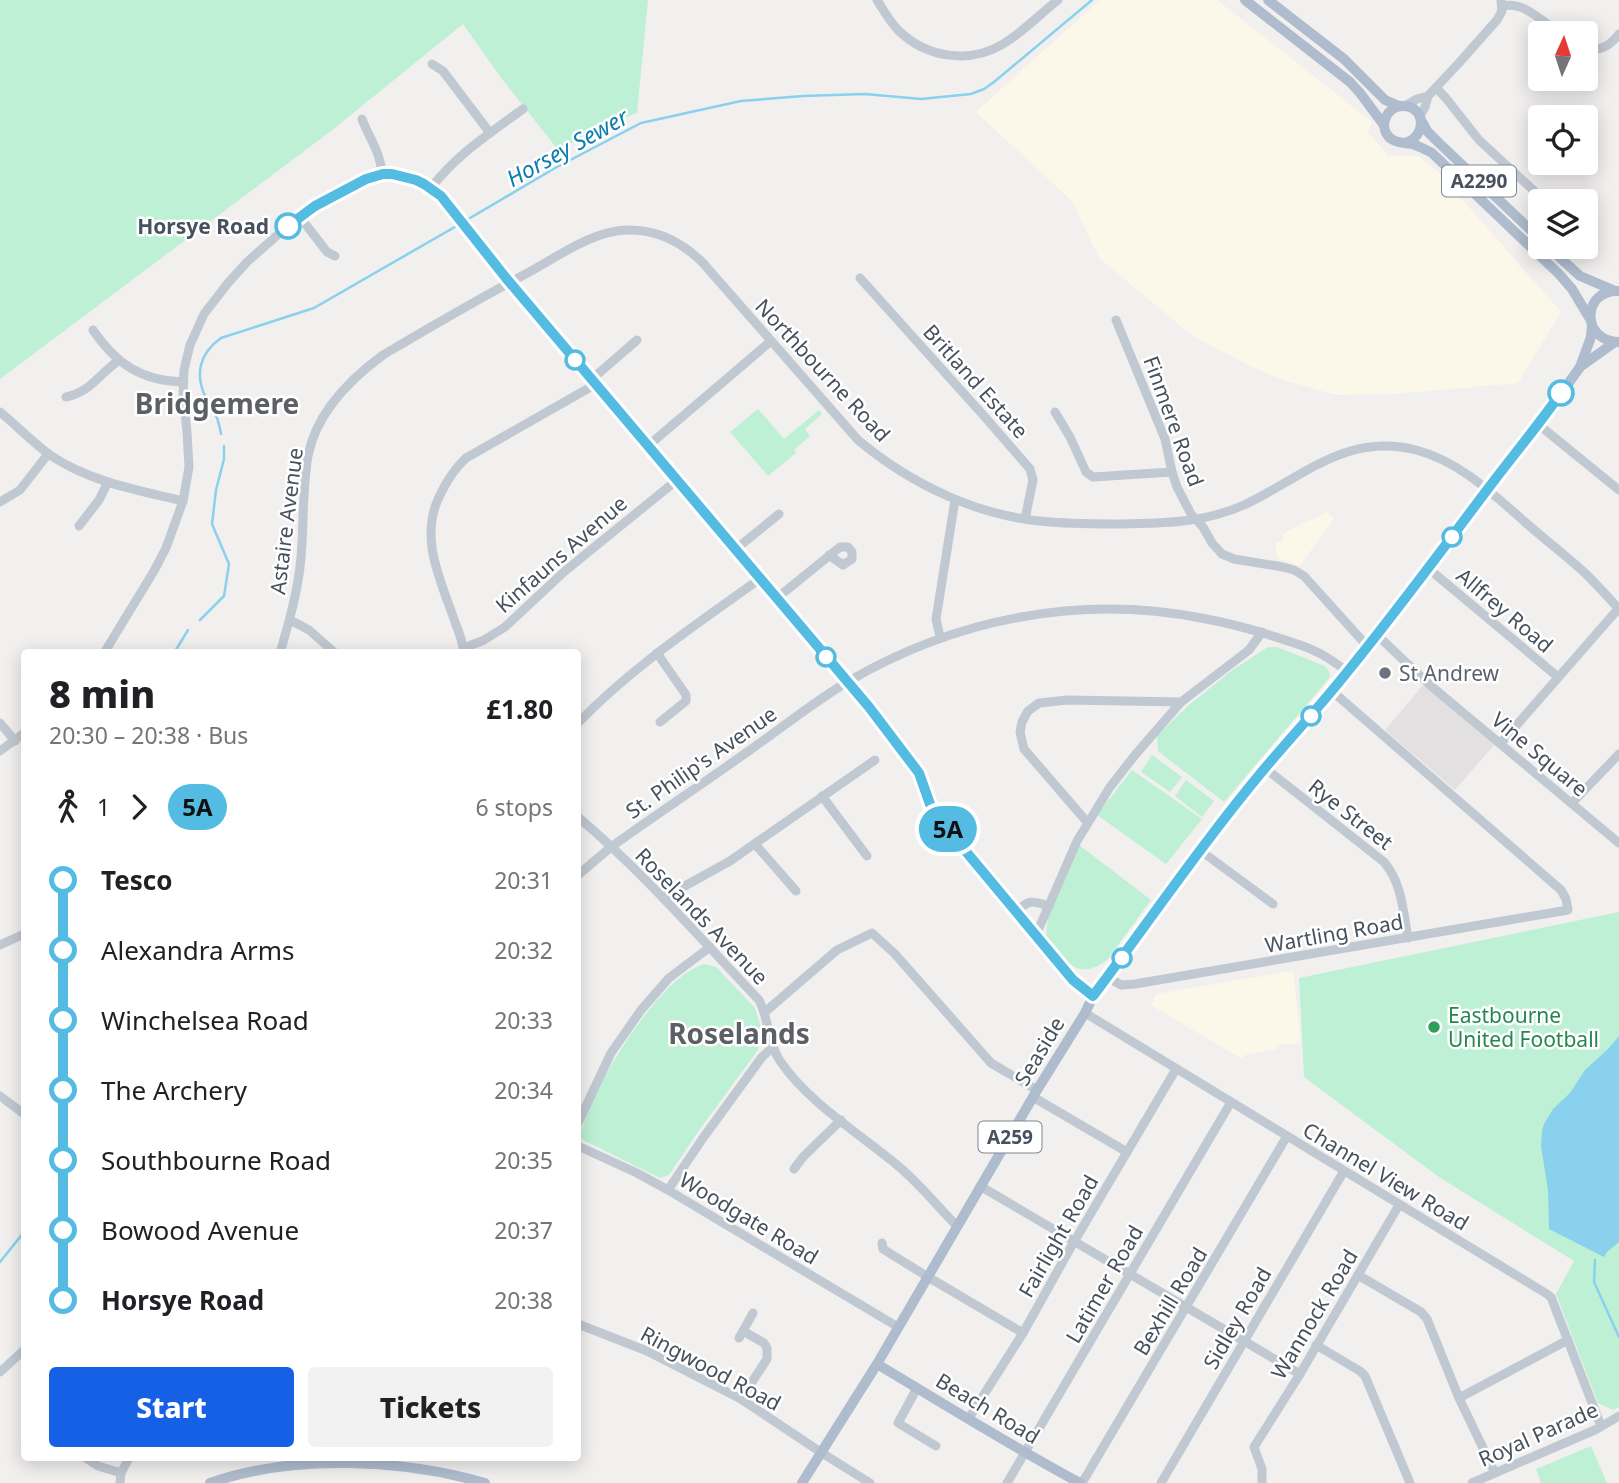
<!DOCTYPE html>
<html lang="en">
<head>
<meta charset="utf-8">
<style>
	body { margin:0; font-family:"Noto Sans",sans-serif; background:#f2f2f2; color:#202124; height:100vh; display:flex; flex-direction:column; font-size:26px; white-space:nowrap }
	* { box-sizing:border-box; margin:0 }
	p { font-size:23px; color:#757577 }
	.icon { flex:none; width:38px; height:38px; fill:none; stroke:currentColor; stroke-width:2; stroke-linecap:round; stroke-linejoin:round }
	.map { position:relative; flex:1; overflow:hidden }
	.panel { position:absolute; left:21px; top:649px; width:560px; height:812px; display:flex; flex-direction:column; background:#fff; border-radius:7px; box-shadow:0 4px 18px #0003 }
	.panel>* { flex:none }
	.badge { padding:0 14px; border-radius:23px; font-size:24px; line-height:46px }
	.needle { width:46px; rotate:3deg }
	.fabs { position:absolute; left:1528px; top:21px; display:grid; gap:14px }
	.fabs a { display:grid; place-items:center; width:70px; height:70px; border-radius:7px; background:#fff; box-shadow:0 4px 18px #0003; font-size:35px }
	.map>.badge { position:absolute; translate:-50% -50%; box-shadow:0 0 0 4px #fff }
	.legs { display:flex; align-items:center; gap:10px; height:77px; padding:0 28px; font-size:23px }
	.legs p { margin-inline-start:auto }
	.overview { display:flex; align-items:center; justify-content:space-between; height:119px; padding:0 28px }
	h1 { font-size:38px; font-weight:800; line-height:52px }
	.action { display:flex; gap:14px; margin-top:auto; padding:14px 28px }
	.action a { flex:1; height:80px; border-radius:7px; background:#1660e5; color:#fff; font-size:28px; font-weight:800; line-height:80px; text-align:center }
	.action a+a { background:#f2f2f2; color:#202124 }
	ul { padding:0 28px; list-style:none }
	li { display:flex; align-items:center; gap:24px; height:70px; font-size:26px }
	li i { display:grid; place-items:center; width:10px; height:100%; margin:0 9px; background:currentColor }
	li i::after { content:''; width:18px; height:18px; margin:-9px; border:5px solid; border-radius:50%; background:#fff }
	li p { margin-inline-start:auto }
	li:first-child i { background:linear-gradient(#0000 50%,currentColor 0) }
	li:last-child i { background:linear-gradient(currentColor 50%,#0000 0) }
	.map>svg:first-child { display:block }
	.commercial { fill:#fcf8e9 }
	.education { fill:#e3e0e1 }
	.green { fill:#bdf0d5 }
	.water { fill:#89d1ed }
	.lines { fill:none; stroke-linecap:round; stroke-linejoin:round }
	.stream { stroke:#89d1ed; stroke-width:2.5 }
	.minor { stroke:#c0c8d1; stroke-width:9 }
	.major { stroke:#aebcce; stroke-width:10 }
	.line-1-casing { stroke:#fff; stroke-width:16 }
	.line-1 { stroke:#54bbe2; stroke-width:10 }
	.stop-1-dot { fill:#fff; stroke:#54bbe2; stroke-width:3.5 }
	.worship-dot { fill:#6b7280; stroke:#fff; stroke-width:2.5 }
	.leisure-dot { fill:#2e9e5b; stroke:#fff; stroke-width:2.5 }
	.labels { text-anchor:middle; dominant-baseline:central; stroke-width:5; stroke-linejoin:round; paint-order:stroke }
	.shield { fill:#fff; stroke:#7e858e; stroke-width:2 }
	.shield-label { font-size:19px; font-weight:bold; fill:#47515d }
	.stop-label { font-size:21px; font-weight:bold; fill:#47515d; stroke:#fff; text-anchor:end }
	.street-label { font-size:21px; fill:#47515d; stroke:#fff }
	.worship-label { font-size:21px; fill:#5b616d; stroke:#fff; text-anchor:start }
	.leisure-label { font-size:21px; fill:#27864d; stroke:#fff; text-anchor:start }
	.water-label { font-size:23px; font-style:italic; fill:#0a7ead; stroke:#fff }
	.district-label { font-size:28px; font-weight:bold; fill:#5c5f64; stroke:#fff }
</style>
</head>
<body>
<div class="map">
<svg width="1619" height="1483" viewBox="0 0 1619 1483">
	<rect width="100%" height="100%" fill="#f2efef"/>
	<g class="commercial">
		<polygon points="1100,0 1217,0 1372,122 1368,132 1388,156 1418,156 1438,172 1561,312 1518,383 1393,394 1337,395 1286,381 1254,368 1198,339 1182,327 1099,258 1072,201 976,112"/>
		<polygon points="1327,512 1334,518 1300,566 1277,558 1275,543 1283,541 1282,534 1285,534 1285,532"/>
		<polygon points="1293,971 1301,1043 1277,1045 1277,1049 1245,1055 1242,1059 1151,1005 1156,994"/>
	</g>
	<polygon class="education" points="1423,685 1494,745 1455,790 1385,730"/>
	<g class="green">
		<polygon points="0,0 648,0 637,113 601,126 559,151 499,75 463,24 331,131 0,379"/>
		<polygon points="758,409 784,439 819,410 822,414 805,429 810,436 794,450 796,453 768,476 730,432"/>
		<polygon points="1268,647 1277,647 1325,666 1329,671 1330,677 1224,802 1158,751 1157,736 1189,705 1231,671"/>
		<polygon points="1152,755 1182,777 1170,792 1141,772"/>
		<polygon points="1132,770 1202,819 1166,864 1097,815"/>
		<polygon points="1186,780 1214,801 1202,817 1175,796"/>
		<path d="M1079 845 1151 900 1107 960C1076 983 1065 959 1046 936L1048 918Z"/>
		<polygon points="1619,912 1619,1407 1613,1410 1598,1403 1556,1294 1574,1261 1439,1177 1304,1077 1299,978"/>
		<path d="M705 964 716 967 755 1008 762 1031 758 1050 697 1133 669 1175 660 1178 583 1140 580 1137C589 1092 659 975 705 964Z"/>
		<polygon points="1591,1446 1607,1483 1541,1483 1536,1469"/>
	</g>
	<polygon class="water" points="1619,1036 1619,1242 1607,1252 1604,1257 1549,1229 1548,1190 1541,1146 1542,1131 1544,1124 1553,1109 1570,1093 1585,1070 1609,1048"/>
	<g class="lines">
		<g class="stream">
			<polyline points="465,221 555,168 641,123 741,101 803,96 865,94 921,99 971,94 984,89 994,82 1092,0"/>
			<path d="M221 434C220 429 219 423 217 418 214 411 209 404 206 398 194 374 200 353 221 338L314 308 460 224"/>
			<polyline points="200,620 224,596 229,564 212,524 216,490 224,459 224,446"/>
			<polyline points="174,653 188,630"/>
			<polyline points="1595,1260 1594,1282 1619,1337"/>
			<polyline points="0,1262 24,1232"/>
		</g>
		<g class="minor">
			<path d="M877 0C884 11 890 22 899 31 927 58 970 64 1003 44 1023 32 1040 14 1058 0"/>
			<path d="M1503 6C1524 1 1543 22 1559 33"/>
			<path d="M1586 49C1601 51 1610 46 1619 34"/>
			<polyline points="432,64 443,71 490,133"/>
			<polyline points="1436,88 1445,97 1479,140 1545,201"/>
			<polyline points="1405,106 1417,99 1428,96 1458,64 1497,20 1502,11 1501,0"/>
			<polyline points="1420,116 1425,107 1428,96"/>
			<path d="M362 119C369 138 381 153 382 174"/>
			<path d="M431 188C456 155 490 133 523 109"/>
			<polyline points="300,217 327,252 335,256"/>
			<polyline points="860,278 984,416 1030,469 1033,480 1025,519"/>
			<polyline points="1116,320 1165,439 1172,472 1177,487 1191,514 1203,527 1212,543 1222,554 1234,559 1283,567 1294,570 1304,576 1368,647"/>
			<path d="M93 330C116 364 142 381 183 382"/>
			<polyline points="592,379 637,340"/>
			<path d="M66 397C91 392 99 374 118 361"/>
			<path d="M0 412C17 426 32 442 50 455 90 482 137 490 183 501"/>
			<polyline points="1055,412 1070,437 1086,472 1093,477 1172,472"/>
			<polyline points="1539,425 1619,490"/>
			<polyline points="649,445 771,341"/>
			<polyline points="0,502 20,490 48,454"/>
			<polyline points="79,526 99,500 108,482"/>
			<polyline points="736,549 779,514"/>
			<polyline points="1429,569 1558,677"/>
			<polyline points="777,598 840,547 848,547 852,552 852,559 843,565 829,555"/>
			<polyline points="290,620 309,630 335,653"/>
			<polyline points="1377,635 1431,686 1619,843"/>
			<polyline points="940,637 936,619 955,500"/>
			<polyline points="464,648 484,640 505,627 565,571 677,480"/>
			<polyline points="104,653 154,571 166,548 183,501 189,467 187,432 183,395 184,370 190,345 204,314 228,283 247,262 290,224 315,207 366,179 382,174 401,176 424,184 441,196 506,278 736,549 869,707 919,773 931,807 938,818 1073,980 1093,996"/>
			<path d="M280 653C289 622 298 591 301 558 304 525 302 490 308 456 316 413 349 380 383 355 432 326 482 297 533 270 562 254 591 232 626 230 656 229 682 242 703 263L858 440C912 485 979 517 1050 522 1075 524 1099 524 1124 524 1167 523 1203 523 1244 505 1302 478 1346 432 1416 450 1459 461 1493 494 1525 522 1545 540 1567 556 1586 574 1597 585 1608 597 1619 609"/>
			<path d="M464 653C463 642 459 632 455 622 441 581 419 539 439 497 446 482 454 469 466 458L596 384"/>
			<polyline points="657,653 686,695 686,701 660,722"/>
			<polyline points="0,723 15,741"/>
			<path d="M578 723C632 667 697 624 761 578"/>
			<polyline points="1501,743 1619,608"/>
			<polyline points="0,751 24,733"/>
			<path d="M1265 768 1384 862C1402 883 1403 911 1408 938"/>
			<polyline points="822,796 867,856"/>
			<polyline points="1572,803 1619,754"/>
			<path d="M578 817C643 872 700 938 759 1000 769 1019 768 1043 780 1061 809 1103 857 1132 897 1165 919 1183 937 1206 957 1226"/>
			<polyline points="1087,822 1024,749 1020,732 1022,722 1028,711 1039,703 1068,700 1181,702"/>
			<polyline points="755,844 796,891"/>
			<polyline points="1201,851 1273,904"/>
			<path d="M578 875 611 847C657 814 704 783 750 750 783 727 815 701 849 681 955 619 1080 594 1201 618 1229 623 1255 630 1282 639 1294 643 1306 646 1317 652 1328 657 1338 665 1348 672"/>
			<polyline points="663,898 730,861 875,760"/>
			<path d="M1017 911C1030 899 1032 901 1049 906"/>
			<polyline points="1036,935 1077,841 1110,787 1135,755 1181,702 1249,650 1262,632"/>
			<polyline points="0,945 24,934"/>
			<polyline points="1107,977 1121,985 1135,984 1568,910 1566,899 1561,890 1332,691"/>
			<polyline points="765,1012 837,950 872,933 895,954 991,1063 1037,1090"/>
			<polyline points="1085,1013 1547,1294 1551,1297 1601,1426"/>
			<polyline points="0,1096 24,1114"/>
			<polyline points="1033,1097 1127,1152"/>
			<polyline points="578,1123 611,1053 641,1010 669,978 710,947"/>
			<polyline points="578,1146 637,1173 668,1190 898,1327"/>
			<polyline points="794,1169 803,1157 841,1120"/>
			<polyline points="980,1186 1300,1374"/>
			<polyline points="668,1190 703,1138 762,1057 773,1047"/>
			<polyline points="882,1243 883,1249 928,1277 1023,1333"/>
			<polyline points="1358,1275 1421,1312 1427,1319 1459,1398 1495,1473"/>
			<polyline points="578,1324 647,1351 741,1399 822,1453 870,1483"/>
			<polyline points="739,1338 753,1313"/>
			<polyline points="1316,1345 1360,1371 1365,1376 1410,1483"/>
			<polyline points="0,1372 24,1350"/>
			<polyline points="917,1388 898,1423 936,1446"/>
			<polyline points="1459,1398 1568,1340"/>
			<polyline points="741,1399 767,1359 767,1348 764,1343 743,1331"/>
			<polyline points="969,1418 1023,1333 1071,1247 1176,1069"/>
			<polyline points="86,1458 98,1466 121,1473"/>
			<polyline points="120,1483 121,1473 129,1458"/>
			<polyline points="1007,1483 1231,1102"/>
			<polyline points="1082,1483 1287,1136"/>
			<polyline points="1161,1483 1344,1171"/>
			<polyline points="1262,1483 1262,1469 1254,1447 1300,1374 1399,1205"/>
			<polyline points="1472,1483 1597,1429 1619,1416"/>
		</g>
		<g class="major">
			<polyline points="1245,0 1350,82 1360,93 1384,125"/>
			<polyline points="1268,0 1344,59 1385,100 1399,106"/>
			<polyline points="1421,120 1427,131 1439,143 1540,239"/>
			<path d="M1405 143C1427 137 1426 106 1403 106 1386 106 1378 127 1390 138 1397 144 1404 142 1412 144 1419 146 1426 150 1432 153L1559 274 1572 289 1590 319"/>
			<polyline points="1548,247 1580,276 1613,290"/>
			<path d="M1619 291C1582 289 1580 341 1619 342"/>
			<polyline points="1580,367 1615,342"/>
			<path d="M877 1364C944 1404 1011 1446 1080 1483"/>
			<path d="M210 1483C293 1454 402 1459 485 1483"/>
			<polyline points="802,1483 877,1364 1037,1090 1085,1013 1093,996 1201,851 1265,768 1332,692 1368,647 1429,569 1487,490 1539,425 1580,367 1591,337 1592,325"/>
		</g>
	</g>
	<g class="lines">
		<g class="line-1-casing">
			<path id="line-1" d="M288 226 315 206 366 179 383 174H392L416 180 424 184 441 196 506 278 869 707 919 773 931 807 938 818 1073 980 1093 996C1150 920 1204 841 1265 768 1293 735 1322 704 1348 671 1396 612 1441 551 1487 490 1511 458 1537 427 1561 393"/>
		</g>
		<use href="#line-1" class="line-1"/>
	</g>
	<g class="stop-1-dot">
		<circle cx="288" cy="226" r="12"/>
		<circle cx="575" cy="360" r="9"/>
		<circle cx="1561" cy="393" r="12"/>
		<circle cx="1452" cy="537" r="9"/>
		<circle cx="826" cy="657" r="9"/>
		<circle cx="1311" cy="716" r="9"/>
		<circle cx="1122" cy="958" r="9"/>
	</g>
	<circle class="worship-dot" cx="1385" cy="673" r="7"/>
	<circle class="leisure-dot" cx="1434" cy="1027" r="7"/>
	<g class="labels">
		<g class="shield">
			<rect x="1442" y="165.5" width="74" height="31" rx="5"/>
			<rect x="978.5" y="1121.5" width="63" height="31" rx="5"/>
		</g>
		<g class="shield-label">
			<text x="1479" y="181">A2290</text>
			<text x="1010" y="1137">A259</text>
		</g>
		<g class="stop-label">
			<text x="269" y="226">Horsye Road</text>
		</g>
		<g class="street-label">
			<text transform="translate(823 370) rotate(47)">Northbourne Road</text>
			<text transform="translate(976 381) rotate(48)">Britland Estate</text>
			<text transform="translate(1174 421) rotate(70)">Finmere Road</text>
			<text transform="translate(286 521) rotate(-83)">Astaire Avenue</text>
			<text transform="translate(561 554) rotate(-41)">Kinfauns Avenue</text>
			<text transform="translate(1505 610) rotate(40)">Allfrey Road</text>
			<text transform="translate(1540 754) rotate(40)">Vine Square</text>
			<text transform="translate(701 762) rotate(-35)">St. Philip's Avenue</text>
			<text transform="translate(1351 814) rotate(38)">Rye Street</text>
			<text transform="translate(702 916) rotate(46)">Roselands Avenue</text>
			<text transform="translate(1334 933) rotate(-10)">Wartling Road</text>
			<text transform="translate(1039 1051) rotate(-59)">Seaside</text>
			<text transform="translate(1386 1176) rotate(31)">Channel View Road</text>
			<text transform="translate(749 1218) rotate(31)">Woodgate Road</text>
			<text transform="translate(1058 1236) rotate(-60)">Fairlight Road</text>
			<text transform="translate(1104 1284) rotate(-60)">Latimer Road</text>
			<text transform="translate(1170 1301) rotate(-59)">Bexhill Road</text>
			<text transform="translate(1314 1314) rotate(-59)">Wannock Road</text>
			<text transform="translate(1237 1318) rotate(-60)">Sidley Road</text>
			<text transform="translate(711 1368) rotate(28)">Ringwood Road</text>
			<text transform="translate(988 1408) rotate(31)">Beach Road</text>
			<text transform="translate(1538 1434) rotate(-24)">Royal Parade</text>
		</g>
		<g class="worship-label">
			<text x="1399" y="673">St Andrew</text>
		</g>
		<g class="leisure-label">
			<text x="1448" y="1015">Eastbourne<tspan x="1448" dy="24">United Football</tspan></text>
		</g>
		<g class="water-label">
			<text transform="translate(567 147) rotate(-29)">Horsey Sewer</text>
		</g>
		<g class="district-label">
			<text x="217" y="403">Bridgemere</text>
			<text x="739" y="1033">Roselands</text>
		</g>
	</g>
</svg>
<div class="fabs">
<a><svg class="needle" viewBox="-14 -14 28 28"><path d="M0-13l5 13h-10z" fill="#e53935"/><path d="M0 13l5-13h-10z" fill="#757577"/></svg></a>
<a><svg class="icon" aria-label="locate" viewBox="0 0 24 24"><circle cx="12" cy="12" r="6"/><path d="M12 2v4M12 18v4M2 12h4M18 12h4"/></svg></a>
<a><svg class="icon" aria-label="layers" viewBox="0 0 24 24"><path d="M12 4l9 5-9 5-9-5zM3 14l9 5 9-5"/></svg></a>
</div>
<b class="badge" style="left:948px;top:829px;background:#54bbe2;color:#111">5A</b>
<section class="panel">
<div class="overview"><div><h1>8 min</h1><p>20:30 – 20:38 · Bus</p></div><b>£1.80</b></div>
<div class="legs"><svg class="icon" aria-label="walk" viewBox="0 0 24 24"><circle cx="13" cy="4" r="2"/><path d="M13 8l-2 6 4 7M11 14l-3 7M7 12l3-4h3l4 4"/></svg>1<svg class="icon" aria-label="forward" viewBox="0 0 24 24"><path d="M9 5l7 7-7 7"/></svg><b class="badge" style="background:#54bbe2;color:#111">5A</b><p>6 stops</p></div>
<ul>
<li><i style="color:#54bbe2"></i><b>Tesco</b><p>20:31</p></li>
<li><i style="color:#54bbe2"></i><span>Alexandra Arms</span><p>20:32</p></li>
<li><i style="color:#54bbe2"></i><span>Winchelsea Road</span><p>20:33</p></li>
<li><i style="color:#54bbe2"></i><span>The Archery</span><p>20:34</p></li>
<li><i style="color:#54bbe2"></i><span>Southbourne Road</span><p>20:35</p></li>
<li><i style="color:#54bbe2"></i><span>Bowood Avenue</span><p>20:37</p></li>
<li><i style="color:#54bbe2"></i><b>Horsye Road</b><p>20:38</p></li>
</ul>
<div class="action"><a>Start</a><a>Tickets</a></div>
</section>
</div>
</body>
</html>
